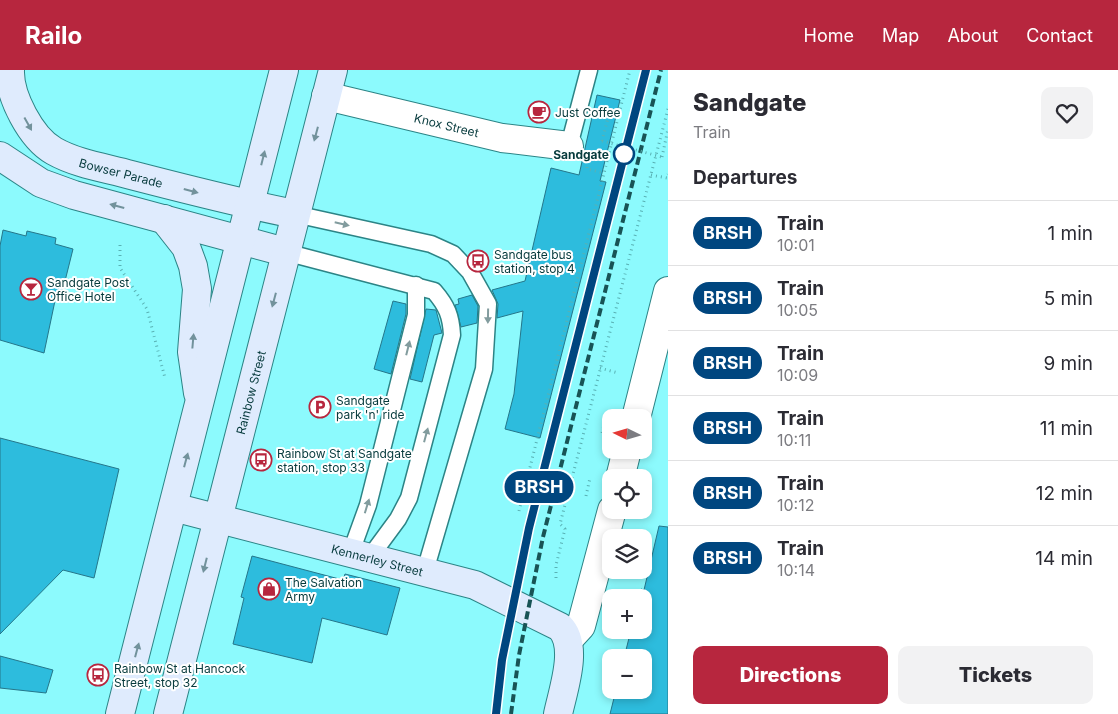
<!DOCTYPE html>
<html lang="en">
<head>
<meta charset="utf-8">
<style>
	body { margin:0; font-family:Inter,sans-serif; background:#f2f2f3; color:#2b2b33; height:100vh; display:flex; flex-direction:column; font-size:19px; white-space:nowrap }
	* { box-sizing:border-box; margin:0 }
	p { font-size:16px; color:#7c7c81 }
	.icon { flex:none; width:28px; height:28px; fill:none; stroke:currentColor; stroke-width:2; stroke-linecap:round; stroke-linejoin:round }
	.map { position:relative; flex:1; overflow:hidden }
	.panel { display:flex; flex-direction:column; background:#fff; width:450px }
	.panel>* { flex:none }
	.badge { padding:0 10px; border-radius:16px; font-size:18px; line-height:32px }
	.needle { width:32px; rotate:275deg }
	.tools { position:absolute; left:602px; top:339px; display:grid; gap:10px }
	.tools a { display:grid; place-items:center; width:50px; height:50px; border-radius:10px; background:#fff; box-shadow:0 2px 8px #0003; font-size:25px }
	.map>.badge { position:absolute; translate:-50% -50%; box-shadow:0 0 0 2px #fff }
	h2 { padding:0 25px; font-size:19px; line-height:45px }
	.round { display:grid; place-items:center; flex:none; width:52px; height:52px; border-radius:10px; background:#f2f2f3 }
	.overview { display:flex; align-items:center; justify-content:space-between; height:85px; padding:0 25px }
	h1 { font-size:24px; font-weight:800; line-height:38px }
	.button { display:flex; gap:10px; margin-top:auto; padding:10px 25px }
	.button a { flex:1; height:58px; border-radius:10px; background:#b7263e; color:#fff; font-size:20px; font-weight:800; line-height:58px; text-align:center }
	.button a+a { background:#f2f2f3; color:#2b2b33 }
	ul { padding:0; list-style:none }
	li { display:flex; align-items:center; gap:15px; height:65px; padding:0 25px; border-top:1px solid #e1e1e2 }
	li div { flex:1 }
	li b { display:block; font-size:19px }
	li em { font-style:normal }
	li .badge { min-width:55px; font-weight:700; text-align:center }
	header { display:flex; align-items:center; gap:30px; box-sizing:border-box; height:70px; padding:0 25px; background:#b7263e; color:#fff }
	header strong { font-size:24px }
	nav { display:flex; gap:28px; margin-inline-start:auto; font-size:18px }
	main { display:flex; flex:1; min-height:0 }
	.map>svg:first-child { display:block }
	.building { fill:#2dbcdd; stroke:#25768a }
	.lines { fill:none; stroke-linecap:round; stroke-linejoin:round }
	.lane-casing { stroke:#2c8486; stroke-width:19 }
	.street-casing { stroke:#2c8486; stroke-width:30 }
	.secondary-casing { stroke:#2c8486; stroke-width:30 }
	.path { stroke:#59b1b4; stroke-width:3; stroke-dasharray:1 4; stroke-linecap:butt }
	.lane { stroke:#fff; stroke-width:16 }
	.street { stroke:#fff; stroke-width:28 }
	.secondary { stroke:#dfebfd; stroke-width:28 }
	.rail { stroke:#185355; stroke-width:4; stroke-dasharray:8 4; stroke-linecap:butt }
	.path-bridge { stroke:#59b1b4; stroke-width:3; stroke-dasharray:1 4; stroke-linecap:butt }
	.oneway { fill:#72929c }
	.oneway2 { fill:#829c9e }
	.line-casing { stroke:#fff; stroke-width:11 }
	.line { stroke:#00467f; stroke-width:8 }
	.stop-dot { fill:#fff; stroke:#00467f; stroke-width:2.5 }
	.labels { text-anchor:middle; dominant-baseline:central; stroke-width:4; stroke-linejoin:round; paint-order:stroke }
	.poi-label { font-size:12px; fill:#063a3c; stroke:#fff; text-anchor:start }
	.street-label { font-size:12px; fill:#063a3c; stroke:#fff }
	.stop-label { font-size:12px; font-weight:bold; fill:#063a3c; stroke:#fff; text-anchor:end }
</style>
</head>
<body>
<header>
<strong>Railo</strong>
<nav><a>Home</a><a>Map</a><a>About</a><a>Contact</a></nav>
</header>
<main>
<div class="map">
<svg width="668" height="644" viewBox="0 0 668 644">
	<rect width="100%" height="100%" fill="#8cfafd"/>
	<g class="building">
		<polygon points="597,25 620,30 600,111 606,112 540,368 505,359 514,324 523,241 497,248 498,234 492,220 525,211 551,98 579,105"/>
		<polygon points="3,160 26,166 27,161 56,168 55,174 73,179 61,227 56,226 44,283 0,270 0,176"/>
		<polygon points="472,225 478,236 477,253 461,257 455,235 459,234 458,229"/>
		<polygon points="393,231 406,234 406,244 391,304 374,299"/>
		<polygon points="426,239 436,240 442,263 434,265 422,312 410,309"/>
		<polygon points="0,368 119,399 94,508 63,500 0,564"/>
		<polygon points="659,456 668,457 668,644 610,644 616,620 644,620 644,588 624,588 631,560 644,560 644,528 639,528 641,519 644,520"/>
		<polygon points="252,486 343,510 345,504 400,518 387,565 322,548 312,593 233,574 244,528 241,527"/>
		<polygon points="0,586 53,600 46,623 0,618"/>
	</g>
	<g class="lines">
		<g class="lane-casing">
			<g id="lane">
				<polyline points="569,76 589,0"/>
				<polyline points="295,144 431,174 453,184 470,202 488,234 484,299 425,501"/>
				<path d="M285 182 434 221C447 236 451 246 452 265L409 428 398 449 370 487"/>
				<polyline points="351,482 368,435 416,245 416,215"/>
			</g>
		</g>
		<g class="street-casing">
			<g id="street">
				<path id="s1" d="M326 26 502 68 569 76"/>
				<polyline points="636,348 668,221"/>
				<polyline points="620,408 627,380"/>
				<polyline points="569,569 581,556 612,440"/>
			</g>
		</g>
		<g class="secondary-casing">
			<g id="secondary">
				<path id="s2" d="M10 0C9 26 31 68 54 81 77 94 106 98 131 105 185 119 239 133 295 144"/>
				<polyline points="0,86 41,113 74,125 285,182"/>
				<polyline points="164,149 186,177 193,196 197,219 192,282 198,323"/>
				<path id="s3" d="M173 437 475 515 560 557C579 576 563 620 558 644"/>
				<polyline points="120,644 284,0"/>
				<path id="s4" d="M168 644 333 0"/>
			</g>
		</g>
		<g class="path">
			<polyline points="602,71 610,40 603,38"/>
			<polyline points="662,87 668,59"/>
			<polyline points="587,97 587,99 604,103"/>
			<polyline points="651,105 667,108 668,104"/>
			<polyline points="120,175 120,198 147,239 165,308"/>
			<polyline points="600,298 618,303"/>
			<polyline points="602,363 606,348"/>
			<polyline points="586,426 590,408"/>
			<polyline points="519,441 630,0"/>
			<polyline points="556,508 556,495 565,459 560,454 668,39"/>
		</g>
		<use href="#lane" class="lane"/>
		<use href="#street" class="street"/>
		<use href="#secondary" class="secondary"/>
		<g class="rail">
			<polyline points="496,644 502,590 529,458 646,0"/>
			<polyline points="511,644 519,585 543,467 661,0"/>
		</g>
		<polyline class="path-bridge" points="602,71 662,87"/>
	</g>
	<defs><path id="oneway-solid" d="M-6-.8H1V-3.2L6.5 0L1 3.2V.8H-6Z" transform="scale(1.25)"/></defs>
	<g class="oneway">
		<use href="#oneway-solid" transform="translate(28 54) rotate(61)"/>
		<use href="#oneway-solid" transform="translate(316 64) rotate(105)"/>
		<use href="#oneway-solid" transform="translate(263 88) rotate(-76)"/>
		<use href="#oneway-solid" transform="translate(191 121) rotate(15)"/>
		<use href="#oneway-solid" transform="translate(117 136) rotate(-165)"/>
		<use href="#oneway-solid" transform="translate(274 230) rotate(105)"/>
		<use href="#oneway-solid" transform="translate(193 271) rotate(-85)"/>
		<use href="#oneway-solid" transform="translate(186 390) rotate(-75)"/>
		<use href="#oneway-solid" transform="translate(205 495) rotate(104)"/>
		<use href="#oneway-solid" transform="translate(137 580) rotate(-75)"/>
	</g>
	<g class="oneway2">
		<use href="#oneway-solid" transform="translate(342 154) rotate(13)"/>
		<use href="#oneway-solid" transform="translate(488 246) rotate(91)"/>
		<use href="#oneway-solid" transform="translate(408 278) rotate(-76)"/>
		<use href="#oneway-solid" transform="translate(426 365) rotate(-75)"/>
		<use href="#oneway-solid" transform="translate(367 436) rotate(-73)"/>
	</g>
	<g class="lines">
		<g class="line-casing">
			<polyline id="line" points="496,644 502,590 529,458 646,0"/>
		</g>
		<use href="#line" class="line"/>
	</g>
	<defs>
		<g id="cafe-ring" transform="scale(1.125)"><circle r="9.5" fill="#fff" stroke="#b7263e" stroke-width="1.5"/><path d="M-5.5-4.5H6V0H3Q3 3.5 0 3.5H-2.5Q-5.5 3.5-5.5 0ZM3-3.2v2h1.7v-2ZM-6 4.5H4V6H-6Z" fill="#b7263e"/></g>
		<g id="bus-ring" transform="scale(1.125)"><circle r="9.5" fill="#fff" stroke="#b7263e" stroke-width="1.5"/><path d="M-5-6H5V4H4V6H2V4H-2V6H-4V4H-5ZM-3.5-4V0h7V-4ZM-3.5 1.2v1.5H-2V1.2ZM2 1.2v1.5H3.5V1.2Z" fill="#b7263e"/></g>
		<g id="bar-ring" transform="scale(1.125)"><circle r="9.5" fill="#fff" stroke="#b7263e" stroke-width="1.5"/><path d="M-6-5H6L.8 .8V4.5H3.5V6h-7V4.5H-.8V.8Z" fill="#b7263e"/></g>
		<g id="parking-ring" transform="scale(1.125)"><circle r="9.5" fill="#fff" stroke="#b7263e" stroke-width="1.5"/><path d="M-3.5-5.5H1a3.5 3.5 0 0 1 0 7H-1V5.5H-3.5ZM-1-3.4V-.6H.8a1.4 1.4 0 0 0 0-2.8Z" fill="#b7263e"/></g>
		<g id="shop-ring" transform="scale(1.125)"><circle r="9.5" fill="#fff" stroke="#b7263e" stroke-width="1.5"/><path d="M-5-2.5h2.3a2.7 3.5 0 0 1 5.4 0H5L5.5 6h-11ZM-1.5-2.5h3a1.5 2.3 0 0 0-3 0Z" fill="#b7263e"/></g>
	</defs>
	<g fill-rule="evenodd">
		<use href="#cafe-ring" x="539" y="42"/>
		<use href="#bus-ring" x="478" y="191"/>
		<use href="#bar-ring" x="31" y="219"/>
		<use href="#parking-ring" x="320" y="337"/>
		<use href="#bus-ring" x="261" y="390"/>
		<use href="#shop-ring" x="269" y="519"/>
		<use href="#bus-ring" x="98" y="605"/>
	</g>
	<circle class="stop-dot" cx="624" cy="84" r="10"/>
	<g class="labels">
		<g class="poi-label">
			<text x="555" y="42">Just Coffee</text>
			<text x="494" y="184">Sandgate bus<tspan x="494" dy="14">station, stop 4</tspan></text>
			<text x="47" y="212">Sandgate Post<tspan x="47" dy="14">Office Hotel</tspan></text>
			<text x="336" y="330">Sandgate<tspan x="336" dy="14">park 'n' ride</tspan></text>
			<text x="277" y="383">Rainbow St at Sandgate<tspan x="277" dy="14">station, stop 33</tspan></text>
			<text x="285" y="512">The Salvation<tspan x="285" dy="14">Army</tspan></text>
			<text x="114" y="598">Rainbow St at Hancock<tspan x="114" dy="14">Street, stop 32</tspan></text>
		</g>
		<g class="street-label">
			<text stroke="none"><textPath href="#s1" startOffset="124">Knox Street</textPath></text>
			<text stroke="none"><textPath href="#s2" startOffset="166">Bowser Parade</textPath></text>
			<text stroke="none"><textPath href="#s4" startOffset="332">Rainbow Street</textPath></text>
			<text stroke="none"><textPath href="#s3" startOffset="211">Kennerley Street</textPath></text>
		</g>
		<g class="stop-label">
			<text x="609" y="84">Sandgate</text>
		</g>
	</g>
</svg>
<div class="tools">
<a><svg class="needle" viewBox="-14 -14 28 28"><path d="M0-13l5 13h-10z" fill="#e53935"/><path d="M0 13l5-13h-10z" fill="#7c7c81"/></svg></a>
<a><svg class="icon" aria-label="locate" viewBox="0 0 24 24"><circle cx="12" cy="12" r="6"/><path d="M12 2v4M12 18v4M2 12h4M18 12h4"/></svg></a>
<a><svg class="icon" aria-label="layers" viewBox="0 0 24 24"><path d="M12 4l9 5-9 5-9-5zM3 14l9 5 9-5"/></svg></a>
<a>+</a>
<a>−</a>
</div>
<b class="badge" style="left:539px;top:417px;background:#00467f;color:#fff">BRSH</b>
</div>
<section class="panel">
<div class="overview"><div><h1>Sandgate</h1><p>Train</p></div><a class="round"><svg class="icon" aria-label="heart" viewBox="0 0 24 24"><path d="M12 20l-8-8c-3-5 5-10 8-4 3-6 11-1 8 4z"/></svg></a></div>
<h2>Departures</h2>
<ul>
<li><span class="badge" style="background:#00467f;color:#fff">BRSH</span><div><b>Train</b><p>10:01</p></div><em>1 min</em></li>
<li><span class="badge" style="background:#00467f;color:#fff">BRSH</span><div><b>Train</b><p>10:05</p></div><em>5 min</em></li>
<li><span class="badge" style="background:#00467f;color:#fff">BRSH</span><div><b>Train</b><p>10:09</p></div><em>9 min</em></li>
<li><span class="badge" style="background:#00467f;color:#fff">BRSH</span><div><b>Train</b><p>10:11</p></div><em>11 min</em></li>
<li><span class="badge" style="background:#00467f;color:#fff">BRSH</span><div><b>Train</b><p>10:12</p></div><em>12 min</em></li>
<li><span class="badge" style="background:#00467f;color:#fff">BRSH</span><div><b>Train</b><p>10:14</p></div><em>14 min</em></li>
</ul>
<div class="button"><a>Directions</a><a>Tickets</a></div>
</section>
</main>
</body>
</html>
